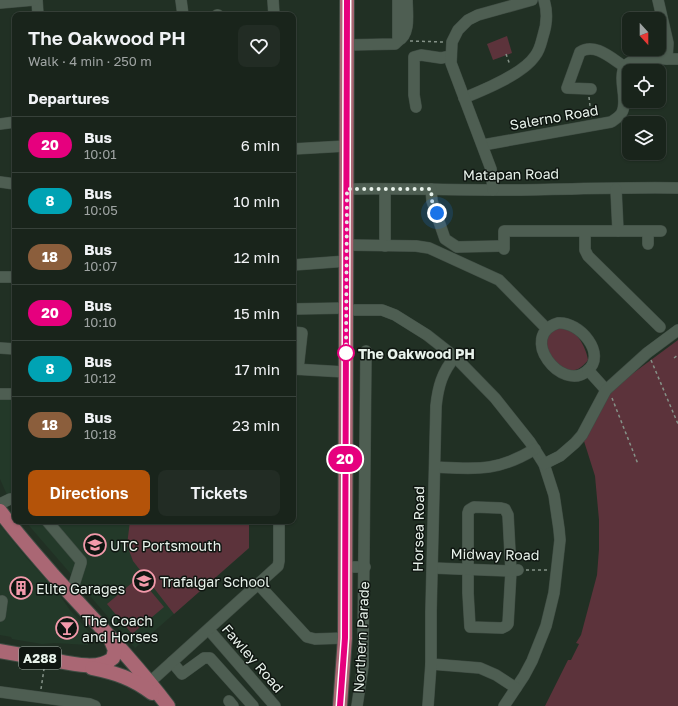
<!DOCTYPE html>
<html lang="en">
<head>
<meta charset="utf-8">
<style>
	body { margin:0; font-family:"Golos Text",sans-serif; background:#222c24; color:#f1f3f6; height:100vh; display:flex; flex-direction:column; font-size:15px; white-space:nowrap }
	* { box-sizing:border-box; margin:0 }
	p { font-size:13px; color:#9fa4a3 }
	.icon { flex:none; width:22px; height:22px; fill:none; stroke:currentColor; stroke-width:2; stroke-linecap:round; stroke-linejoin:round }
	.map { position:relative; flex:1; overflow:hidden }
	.details { position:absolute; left:12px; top:12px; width:284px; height:512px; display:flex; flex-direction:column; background:#19241b; border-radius:8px; box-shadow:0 1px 3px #0004,0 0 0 1px #37413a }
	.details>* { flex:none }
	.badge { padding:0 8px; border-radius:13px; font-size:14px; line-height:26px }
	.needle { width:26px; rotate:159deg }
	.fabs { position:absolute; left:622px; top:12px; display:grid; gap:8px }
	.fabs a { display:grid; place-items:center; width:44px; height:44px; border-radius:8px; background:#19241b; box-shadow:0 1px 3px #0004,0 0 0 1px #37413a; font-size:20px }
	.you { position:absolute; width:20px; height:20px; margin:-10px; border:3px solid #fff; border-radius:50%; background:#1a73e8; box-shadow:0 0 0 6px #1a73e833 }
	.map>.badge { position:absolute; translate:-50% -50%; box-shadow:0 0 0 2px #fff }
	h2 { padding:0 16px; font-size:15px; line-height:36px }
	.round { display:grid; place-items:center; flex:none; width:42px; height:42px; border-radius:8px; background:#222c24 }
	.head { display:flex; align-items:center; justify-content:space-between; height:68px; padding:0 16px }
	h1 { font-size:19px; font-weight:600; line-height:30px }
	.button { display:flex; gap:8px; margin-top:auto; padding:8px 16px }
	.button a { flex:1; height:46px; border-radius:8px; background:#b45309; color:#fff; font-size:16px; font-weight:600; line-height:46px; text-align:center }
	.button a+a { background:#222c24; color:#f1f3f6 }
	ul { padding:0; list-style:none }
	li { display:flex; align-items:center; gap:12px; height:56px; padding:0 16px; border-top:1px solid #37413a }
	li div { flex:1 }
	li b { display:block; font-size:15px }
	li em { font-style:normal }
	li .badge { min-width:44px; font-weight:700; text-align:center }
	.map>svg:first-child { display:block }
	.built { fill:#233929 }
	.green { fill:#5c333b }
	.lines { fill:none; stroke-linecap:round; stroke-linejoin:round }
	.minor-casing { stroke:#3f4c43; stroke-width:12 }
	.major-casing { stroke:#3f4c43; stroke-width:16 }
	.path { stroke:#859288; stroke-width:1.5; stroke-dasharray:3 3; stroke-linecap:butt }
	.minor { stroke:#4e5e52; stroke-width:11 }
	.major { stroke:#aa6774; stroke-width:14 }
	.line-casing { stroke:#fff; stroke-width:9 }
	.line { stroke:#e6007e; stroke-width:6 }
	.walk { stroke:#e8f2eb; stroke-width:4; stroke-dasharray:0 7.2 }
	.stop-dot { fill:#fff; stroke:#e6007e; stroke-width:2 }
	.labels { text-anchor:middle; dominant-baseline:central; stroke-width:3; stroke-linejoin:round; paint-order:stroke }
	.shield { fill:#0f1611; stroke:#a7b0aa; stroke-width:1 }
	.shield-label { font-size:13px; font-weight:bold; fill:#e8f2eb }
	.street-label { font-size:14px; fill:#e8f2eb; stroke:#0f1611 }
	.stop-label { font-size:14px; font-weight:bold; fill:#e8f2eb; stroke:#0f1611; text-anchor:start }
	.poi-label { font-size:14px; fill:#e8f2eb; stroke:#0f1611; text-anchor:start }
</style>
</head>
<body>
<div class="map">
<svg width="678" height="706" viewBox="0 0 678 706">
	<rect width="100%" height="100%" fill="#213024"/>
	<g class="built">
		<polygon points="0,392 15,392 15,508 7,495 0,479"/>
		<polygon points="25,521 249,521 249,548 135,648"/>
		<polygon points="0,525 25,556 58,593 70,610 89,632 88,645 54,643 42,644 12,639 11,637 0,635"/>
	</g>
	<g class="green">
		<polygon points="507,36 512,53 493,60 487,44"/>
		<path d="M556 327C560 328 565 328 569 329 578 333 587 350 588 360 582 368 576 371 566 372L545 351 544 338Z"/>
		<polygon points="678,340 678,706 545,706 568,660 571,660 579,644 576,643 581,635 597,575 599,549 599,520 595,476 583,438 609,391"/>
		<polygon points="130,521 249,521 249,548 174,614 133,561 127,545"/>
		<polygon points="139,577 164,607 132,634 107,604"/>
	</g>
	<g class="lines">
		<g class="minor-casing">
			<g id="minor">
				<polyline points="37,0 38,15"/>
				<polyline points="181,0 183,15"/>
				<polyline points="273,0 274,15"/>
				<polyline points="658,0 668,43 667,59"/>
				<polyline points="0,3 34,0"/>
				<polyline points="217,15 218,15"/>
				<path d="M398 41C411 35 407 12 407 0"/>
				<polyline points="346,45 395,44 398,41 398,0"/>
				<path d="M591 89 567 88 580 52C595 42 612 59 625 67"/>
				<path d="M464 98C484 90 523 74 535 56 540 50 541 43 543 36 547 24 548 13 544 0"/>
				<polyline points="416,107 414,95 414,57 421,55 441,58 451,56"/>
				<polyline points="0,124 15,122"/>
				<path d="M483 145 611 122C614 120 618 118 621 114 632 98 608 66 637 60 650 58 665 59 678 59"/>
				<polyline points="293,149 346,146"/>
				<polyline points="0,182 15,184"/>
				<path d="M347 189C395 188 444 190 493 190 554 190 616 187 678 188"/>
				<polyline points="385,189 385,246"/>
				<polyline points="431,189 432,201 445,239 457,247 501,246"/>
				<polyline points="616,189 618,231"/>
				<polyline points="493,190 491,169 451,63 452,42 458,30 468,20 478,15 532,0"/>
				<polyline points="585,232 585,250 588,256 660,327"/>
				<polyline points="648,232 648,244"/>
				<polyline points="347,245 416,246 429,248 499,280 547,329"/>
				<polyline points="504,249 504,231 661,231"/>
				<polyline points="293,265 347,261"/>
				<polyline points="0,277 15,277"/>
				<polyline points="293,309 346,308"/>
				<polyline points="346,310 382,310 395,315 427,335 455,357 495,398 530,442 544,464 554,495 559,529 560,540 554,593 546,626 532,661 524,676 504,706"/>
				<path d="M558 323C579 321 608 354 587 371 562 393 517 336 558 323Z"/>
				<polyline points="293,332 302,333 298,369"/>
				<polyline points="0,348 15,349"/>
				<polyline points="293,369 345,372"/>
				<polyline points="588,370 606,390"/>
				<polyline points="0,394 15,394"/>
				<polyline points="544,464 560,456 575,443 582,435 606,390 647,353 678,330"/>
				<path d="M435 467C477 469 497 472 535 449"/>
				<polyline points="0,504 10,499 15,499"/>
				<polygon points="474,507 501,508 505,509 508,515 511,571 508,624 506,626 502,628 470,627 468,593 468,513 469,510"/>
				<polyline points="47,521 81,561 81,563 71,594"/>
				<polyline points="345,567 365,567"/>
				<polyline points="433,568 511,571 518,570"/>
				<polyline points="258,584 307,637 315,639 345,638"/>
				<polyline points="0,616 2,601"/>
				<polyline points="209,630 275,706"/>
				<polyline points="172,662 182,674 204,658 210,658 253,706"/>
				<polyline points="431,664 480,668 496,675 516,688"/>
				<polyline points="150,682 278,566 279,561 279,521"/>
				<polyline points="0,692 90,704 95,706"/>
				<polyline points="229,701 233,706"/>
				<polyline points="357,706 363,666 363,647 366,351"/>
				<path d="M428 706 431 664V612L436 406C438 387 442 372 455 357"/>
			</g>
		</g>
		<g class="major-casing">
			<g id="major">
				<path d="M0 511C16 533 35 554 53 575 92 618 133 660 168 706"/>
				<path d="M0 651C14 654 29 656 43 658 62 661 97 673 113 658L115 650 110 638"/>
				<path d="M92 668C116 673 132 678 152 693"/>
				<polyline points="340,706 345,638 347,0"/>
			</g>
		</g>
		<g class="path">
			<polyline points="410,41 444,42"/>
			<polyline points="506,54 510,65"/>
			<polyline points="589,97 591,115 592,117"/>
			<polyline points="674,358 678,355"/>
			<polyline points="651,360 678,424"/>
			<polyline points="612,398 638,464"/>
			<polyline points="526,570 548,570"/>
			<polyline points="41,689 44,669"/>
		</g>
		<use href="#minor" class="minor"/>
		<use href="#major" class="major"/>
	</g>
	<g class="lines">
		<g class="line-casing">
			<polyline id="line" points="340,706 345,638 347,0"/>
		</g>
		<use href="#line" class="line"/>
		<polyline class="walk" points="346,353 346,356 347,189 431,189 432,201 437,213"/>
	</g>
	<defs>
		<g id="school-ring" transform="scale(1.15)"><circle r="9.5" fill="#0f1611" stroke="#f39aab" stroke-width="1.5"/><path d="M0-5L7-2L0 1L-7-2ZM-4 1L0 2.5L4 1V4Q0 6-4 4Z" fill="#f39aab"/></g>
		<g id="building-ring" transform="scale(1.15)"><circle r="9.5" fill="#0f1611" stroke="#f39aab" stroke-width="1.5"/><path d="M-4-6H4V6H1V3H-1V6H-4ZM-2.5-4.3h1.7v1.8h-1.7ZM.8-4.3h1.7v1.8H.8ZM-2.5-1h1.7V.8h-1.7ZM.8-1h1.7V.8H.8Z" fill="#f39aab"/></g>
		<g id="bar-ring" transform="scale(1.15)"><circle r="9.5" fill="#0f1611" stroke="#f39aab" stroke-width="1.5"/><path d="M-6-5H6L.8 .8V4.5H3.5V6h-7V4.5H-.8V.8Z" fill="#f39aab"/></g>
	</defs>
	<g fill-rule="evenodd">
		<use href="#school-ring" x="95" y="545"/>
		<use href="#school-ring" x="144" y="581"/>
		<use href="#building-ring" x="21" y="588"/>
		<use href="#bar-ring" x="67" y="628"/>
	</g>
	<circle class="stop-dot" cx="346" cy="353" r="8"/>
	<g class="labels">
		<rect class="shield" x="19" y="647" width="42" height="22" rx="3"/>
		<g class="shield-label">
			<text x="40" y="658">A288</text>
		</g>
		<g class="street-label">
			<text transform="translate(554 117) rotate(-10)">Salerno Road</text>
			<text transform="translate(511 174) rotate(-1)">Matapan Road</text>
			<text transform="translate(418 529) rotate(-89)">Horsea Road</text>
			<text transform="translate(495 554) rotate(1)">Midway Road</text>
			<text transform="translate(361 637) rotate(-87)">Northern Parade</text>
			<text transform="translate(253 658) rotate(49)">Fawley Road</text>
		</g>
		<g class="stop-label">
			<text x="358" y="353">The Oakwood PH</text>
		</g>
		<g class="poi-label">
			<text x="110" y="545">UTC Portsmouth</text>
			<text x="160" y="581">Trafalgar School</text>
			<text x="36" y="588">Elite Garages</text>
			<text x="82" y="620">The Coach<tspan x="82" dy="16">and Horses</tspan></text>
		</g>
	</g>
</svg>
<div class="fabs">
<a><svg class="needle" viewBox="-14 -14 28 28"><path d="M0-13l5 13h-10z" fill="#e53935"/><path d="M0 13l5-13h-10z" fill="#9fa4a3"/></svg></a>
<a><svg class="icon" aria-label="locate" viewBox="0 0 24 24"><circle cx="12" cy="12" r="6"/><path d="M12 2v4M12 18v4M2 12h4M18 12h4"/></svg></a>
<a><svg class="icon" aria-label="layers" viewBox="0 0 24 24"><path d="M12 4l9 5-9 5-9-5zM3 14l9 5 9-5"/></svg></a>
</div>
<div class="you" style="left:437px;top:213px"></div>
<b class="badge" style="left:345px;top:459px;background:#e6007e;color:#fff">20</b>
<section class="details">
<div class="head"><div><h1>The Oakwood PH</h1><p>Walk · 4 min · 250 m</p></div><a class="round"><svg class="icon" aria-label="heart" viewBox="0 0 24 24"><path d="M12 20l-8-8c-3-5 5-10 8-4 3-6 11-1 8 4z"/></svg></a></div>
<h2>Departures</h2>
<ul>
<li><span class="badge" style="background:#e6007e;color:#fff">20</span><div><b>Bus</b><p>10:01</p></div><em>6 min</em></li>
<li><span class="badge" style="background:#00a3b4;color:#fff">8</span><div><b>Bus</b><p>10:05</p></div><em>10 min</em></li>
<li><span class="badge" style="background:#8b5e3c;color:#fff">18</span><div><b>Bus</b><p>10:07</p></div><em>12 min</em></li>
<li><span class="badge" style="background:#e6007e;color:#fff">20</span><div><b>Bus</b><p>10:10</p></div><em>15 min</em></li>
<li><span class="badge" style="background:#00a3b4;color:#fff">8</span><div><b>Bus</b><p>10:12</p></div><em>17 min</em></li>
<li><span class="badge" style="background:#8b5e3c;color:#fff">18</span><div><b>Bus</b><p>10:18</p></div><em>23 min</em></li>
</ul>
<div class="button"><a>Directions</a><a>Tickets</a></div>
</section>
</div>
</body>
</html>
